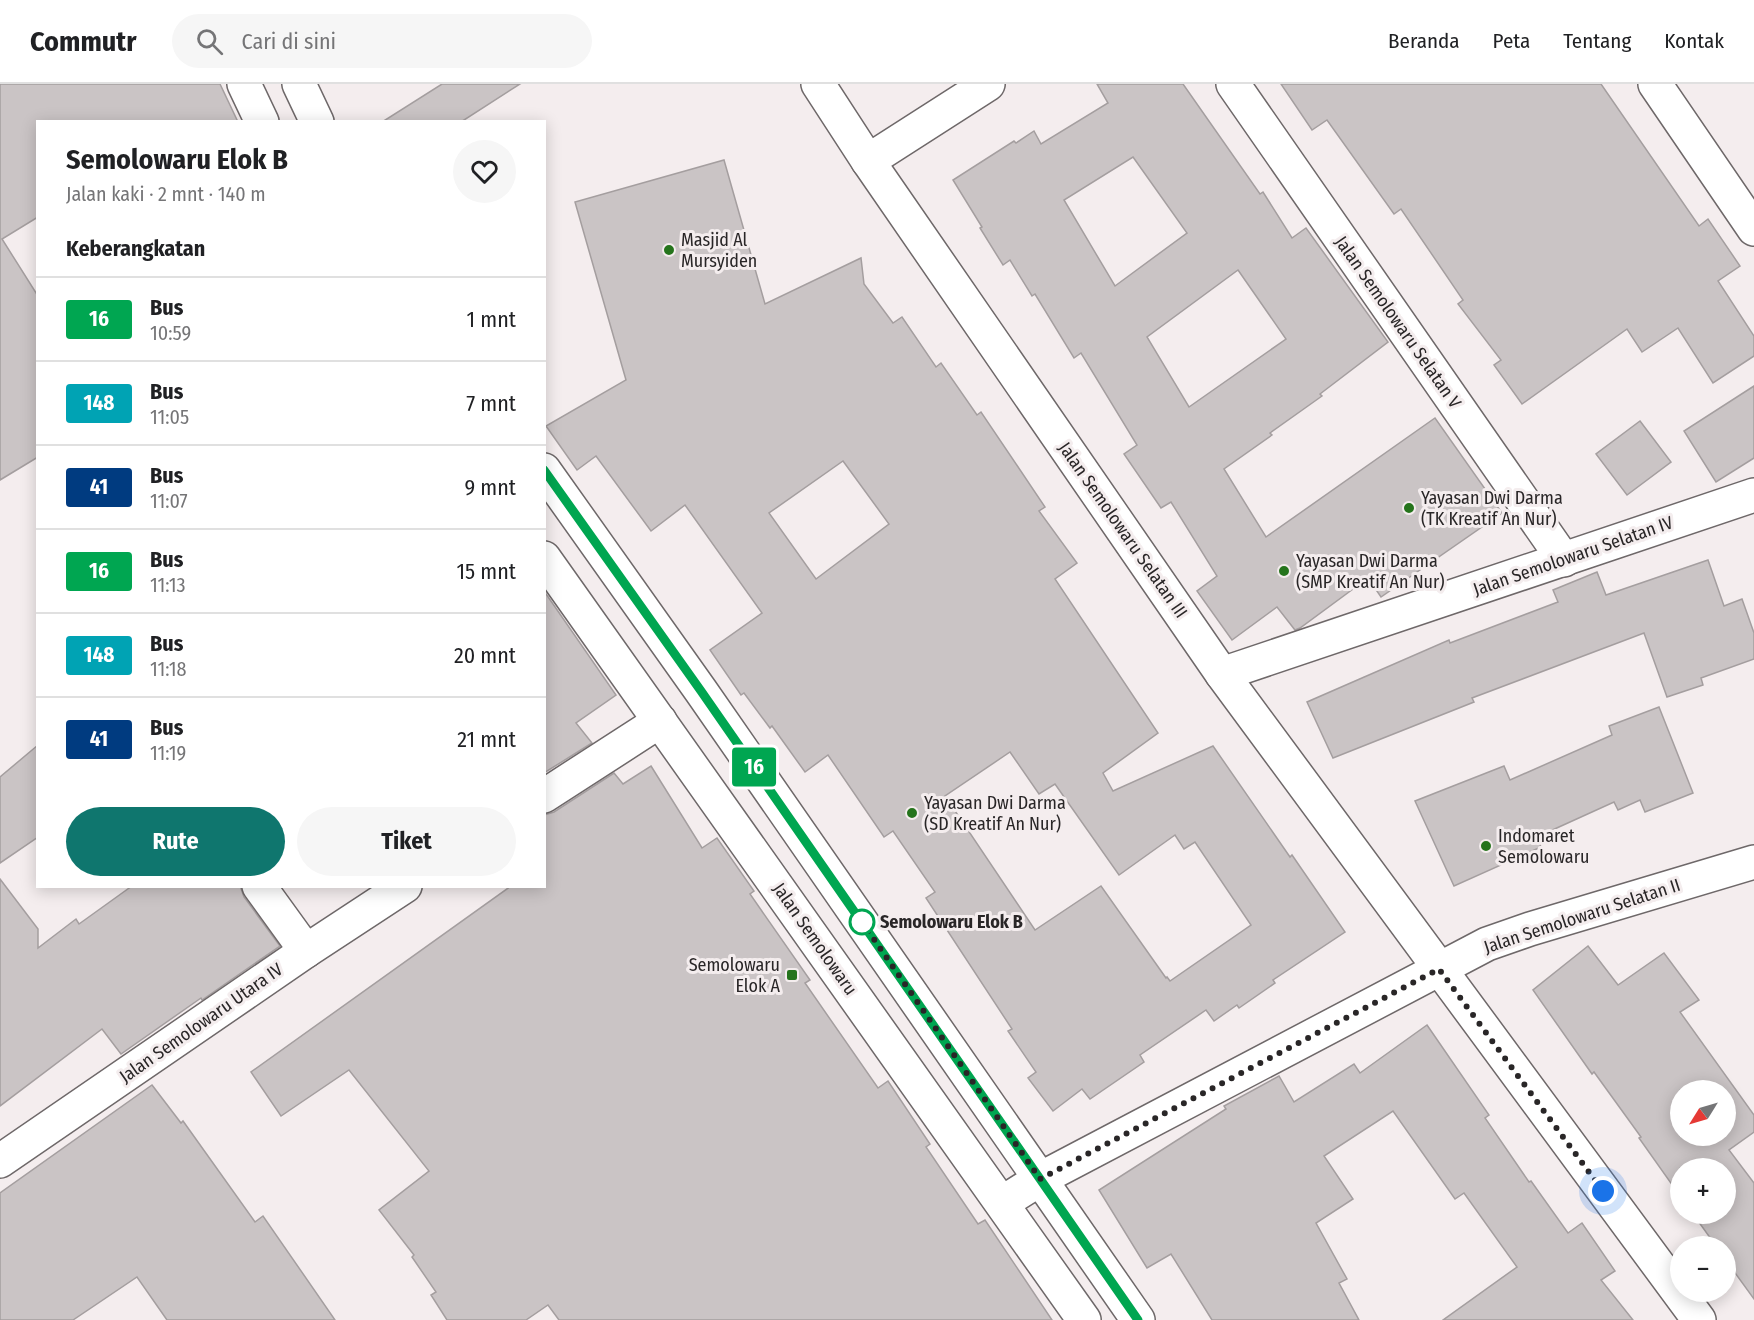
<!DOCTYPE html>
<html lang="id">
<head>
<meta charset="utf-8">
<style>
	body { margin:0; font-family:"Fira Sans Condensed",sans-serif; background:#f6f6f6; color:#202124; height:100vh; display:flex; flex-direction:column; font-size:22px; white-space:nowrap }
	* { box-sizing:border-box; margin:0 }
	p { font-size:20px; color:#757577 }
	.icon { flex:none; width:33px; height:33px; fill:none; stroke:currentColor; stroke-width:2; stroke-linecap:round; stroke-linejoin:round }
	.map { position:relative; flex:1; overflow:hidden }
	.panel { position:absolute; left:36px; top:36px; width:510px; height:768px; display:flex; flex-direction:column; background:#fff; border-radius:0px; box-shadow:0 3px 15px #0003 }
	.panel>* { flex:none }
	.badge { padding:0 12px; border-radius:4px; font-size:21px; line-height:39px }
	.needle { width:39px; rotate:233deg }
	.controls { position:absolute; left:1670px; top:996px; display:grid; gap:12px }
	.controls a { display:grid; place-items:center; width:66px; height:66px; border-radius:50%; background:#fff; box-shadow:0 3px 15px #0003; font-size:30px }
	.you { position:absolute; width:30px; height:30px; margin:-15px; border:4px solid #fff; border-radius:50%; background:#1a73e8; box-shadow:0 0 0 9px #1a73e833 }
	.map>.badge { position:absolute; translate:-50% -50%; box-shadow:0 0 0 3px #fff }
	h2 { padding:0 30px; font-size:22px; line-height:54px }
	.round { display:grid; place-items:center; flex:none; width:63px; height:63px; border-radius:32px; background:#f6f6f6 }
	.headline { display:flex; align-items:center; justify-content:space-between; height:102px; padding:0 30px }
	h1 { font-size:28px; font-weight:700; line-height:45px }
	.cta { display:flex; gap:12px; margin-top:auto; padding:12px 30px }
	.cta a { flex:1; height:69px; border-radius:36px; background:#0f766e; color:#fff; font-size:24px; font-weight:700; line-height:69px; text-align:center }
	.cta a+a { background:#f6f6f6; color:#202124 }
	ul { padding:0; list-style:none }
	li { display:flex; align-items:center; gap:18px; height:84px; padding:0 30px; border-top:2px solid #e0e0e0 }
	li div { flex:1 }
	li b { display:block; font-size:22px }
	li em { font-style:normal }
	li .badge { min-width:66px; font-weight:700; text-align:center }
	header { display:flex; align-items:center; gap:36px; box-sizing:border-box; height:84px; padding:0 30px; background:#fff; border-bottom:2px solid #e0e0e0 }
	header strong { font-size:28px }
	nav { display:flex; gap:33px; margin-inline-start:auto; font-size:21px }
	.search { width:420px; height:54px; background:#f6f6f6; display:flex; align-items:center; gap:15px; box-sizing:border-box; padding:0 21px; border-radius:33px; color:#757577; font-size:22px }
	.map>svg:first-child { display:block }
	.building { fill:#cac4c5; stroke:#a49e9f; stroke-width:1.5; fill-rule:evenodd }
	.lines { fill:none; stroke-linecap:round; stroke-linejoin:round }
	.minor-casing { stroke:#6e6869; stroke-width:36 }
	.secondary-casing { stroke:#6e6869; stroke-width:36 }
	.minor { stroke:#fff; stroke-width:33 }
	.secondary { stroke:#fff; stroke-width:33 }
	.line-casing { stroke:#fff; stroke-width:14 }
	.line { stroke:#00a651; stroke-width:9 }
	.walk { stroke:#292627; stroke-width:6; stroke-dasharray:0 10.8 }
	.poi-dot { fill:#25741c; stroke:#f4edee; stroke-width:2 }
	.stop-dot { fill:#fff; stroke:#00a651; stroke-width:3 }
	.labels { text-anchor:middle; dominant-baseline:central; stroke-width:6; stroke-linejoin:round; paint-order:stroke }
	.poi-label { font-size:18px; fill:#292627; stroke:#f4edee; text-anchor:start }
	.street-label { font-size:18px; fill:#292627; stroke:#f4edee }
	.stop-label { font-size:18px; font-weight:bold; fill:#292627; stroke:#f4edee; text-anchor:start }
</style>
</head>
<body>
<header>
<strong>Commutr</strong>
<div class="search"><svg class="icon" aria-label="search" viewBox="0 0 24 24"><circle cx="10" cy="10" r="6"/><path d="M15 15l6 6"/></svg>Cari di sini</div>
<nav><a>Beranda</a><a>Peta</a><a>Tentang</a><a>Kontak</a></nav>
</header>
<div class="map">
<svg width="1754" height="1236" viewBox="0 0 1754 1236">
	<rect width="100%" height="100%" fill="#f4edee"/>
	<g class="building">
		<polygon points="0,0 220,0 238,38 38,38 38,133 2,155 38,212 38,373 0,396"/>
		<polygon points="442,0 520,0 461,38 382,38"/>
		<path d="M1097 0H1183L1260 110 1263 108 1292 154 1306 144 1388 258 1320 310 1322 312 1270 349 1272 351 1224 385 1266 453 1435 334 1502 429 1381 513 1368 494 1300 544 1295 546 1277 523 1232 556 1197 507 1217 492 1171 418 1161 424 1124 370 1137 361 1081 269 1074 274 1035 210 1032 212 1010 176 1003 181 980 144 982 143 953 96 1014 57 1016 59 1034 47 1041 60 1108 19ZM1133 73 1187 149 1115 202 1064 116ZM1238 186 1286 255 1189 323 1147 253Z"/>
		<polygon points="1281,0 1601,0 1699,142 1708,135 1740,182 1718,197 1754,252 1754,272 1713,299 1678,244 1642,268 1627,245 1522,320 1494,281 1501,276 1458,220 1463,216 1401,125 1394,130 1327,36 1312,46"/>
		<path d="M724 76 765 220 861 174 864 200 893 239 902 233 936 283 941 279 977 331 981 328 1045 423 1039 427 1077 479 1055 495 1158 649 1103 689 1113 707 1213 662 1290 773 1292 771 1345 848 1273 896 1275 899 1239 924 1237 921 1214 937 1206 926 1140 971 1144 978 1090 1015 1082 1005 1053 1027 1028 994 1036 988 1008 947 1012 945 926 814 935 808 893 747 884 753 828 671 805 688 772 642 770 644 744 609 741 611 710 566 762 529 685 421 651 447 596 372 577 386 546 342 626 296 575 118ZM843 377 889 440 816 495 769 429ZM1010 668 1039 710 1055 700 1119 791 1175 751 1184 765 1195 758 1251 841 1170 897 1167 893 1166 894 1101 802 1035 846 945 712Z"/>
		<polygon points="1754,302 1754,374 1716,398 1684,347"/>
		<polygon points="1640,337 1671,378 1627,411 1596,370"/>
		<polygon points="1708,476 1724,522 1742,515 1754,549 1754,575 1701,594 1703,601 1667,613 1644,549 1472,614 1474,618 1333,674 1307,618 1449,556 1450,559 1558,518 1553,506 1597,488 1606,511"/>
		<polygon points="544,507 616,611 576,639 592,659 544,689"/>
		<polygon points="1659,623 1693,709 1645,728 1640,716 1618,726 1614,718 1537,753 1541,763 1454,802 1415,717 1504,682 1510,696 1612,651 1609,642"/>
		<polygon points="38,661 38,753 0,779 0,693"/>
		<polygon points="651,682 702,764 717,754 754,807 750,810 810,896 805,899 878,1004 888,997 930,1060 926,1063 978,1140 985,1136 1052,1236 559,1236 548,1221 526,1236 447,1236 431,1211 436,1208 412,1173 414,1171 379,1126 429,1087 349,986 281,1032 251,988 511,802 544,802 544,731 554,728 614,689 623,700"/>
		<polygon points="0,795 38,845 38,864 76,835 79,840 132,802 240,802 244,813 280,862 202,916 201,914 121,970 102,945 0,1022"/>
		<path d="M1588 862 1618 901 1664 869 1699 916 1680 928 1754 1031V1048L1729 1066 1754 1099V1215L1725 1175V1162H1716L1693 1130H1725V1084H1680V1112L1639 1054 1641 1053 1594 988 1592 990 1533 906ZM1680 1006H1725V1052H1680Z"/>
		<polygon points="1427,941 1489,1031 1485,1034 1529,1098 1531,1097 1568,1149 1582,1139 1615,1187 1601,1196 1633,1236 1443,1236 1517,1183 1464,1109 1455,1115 1393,1027 1324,1072 1353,1115 1316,1139 1347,1195 1339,1199 1359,1236 1212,1236 1171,1170 1147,1184 1099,1106 1226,1025 1224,1022 1279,992 1294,1018 1354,980 1360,989"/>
		<polygon points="152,1001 181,1039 183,1037 255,1138 263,1132 335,1236 167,1236 137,1193 73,1236 0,1236 0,1109"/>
	</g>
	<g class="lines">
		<g class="minor-casing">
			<g id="minor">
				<polyline points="818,0 868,77 1222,590 1699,1236"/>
				<polyline points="1233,0 1564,476"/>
				<polyline points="1655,0 1754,145"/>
				<polyline points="868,77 988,0"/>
				<polyline points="1222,590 1754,411"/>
				<polyline points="544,712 660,637"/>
				<polyline points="259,802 306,867"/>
				<polyline points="0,1077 306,867 405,802"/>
				<polyline points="1002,1119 1040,1095 1487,860 1530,845 1754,778"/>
			</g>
		</g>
		<g class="secondary-casing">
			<g id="secondary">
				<polyline points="244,0 262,38"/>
				<polyline points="299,0 317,38"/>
				<polyline points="544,386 701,607 1138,1236"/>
				<polyline points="544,474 1084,1236"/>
			</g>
		</g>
		<use href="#minor" class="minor"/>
		<use href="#secondary" class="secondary"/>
	</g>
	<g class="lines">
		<g class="line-casing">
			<polyline id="line" points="544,386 701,607 1138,1236"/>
		</g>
		<use href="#line" class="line"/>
		<polyline class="walk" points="862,838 1040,1095 1439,885 1603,1107"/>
	</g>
	<g class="poi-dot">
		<circle cx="669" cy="166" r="6"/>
		<circle cx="1409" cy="424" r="6"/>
		<circle cx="1284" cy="487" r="6"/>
		<circle cx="912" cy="729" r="6"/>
		<circle cx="1486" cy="762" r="6"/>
		<rect x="786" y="885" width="12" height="12" rx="3"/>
	</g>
	<circle class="stop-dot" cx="862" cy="838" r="12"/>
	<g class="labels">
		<g class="poi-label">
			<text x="681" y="156">Masjid Al<tspan x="681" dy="21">Mursyiden</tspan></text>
			<text x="1421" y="414">Yayasan Dwi Darma<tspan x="1421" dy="21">(TK Kreatif An Nur)</tspan></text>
			<text x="1296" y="477">Yayasan Dwi Darma<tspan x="1296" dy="21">(SMP Kreatif An Nur)</tspan></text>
			<text x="924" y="719">Yayasan Dwi Darma<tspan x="924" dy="21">(SD Kreatif An Nur)</tspan></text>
			<text x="1498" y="752">Indomaret<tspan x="1498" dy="21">Semolowaru</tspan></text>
			<text x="780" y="881" text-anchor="end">Semolowaru<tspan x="780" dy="21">Elok A</tspan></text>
		</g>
		<g class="street-label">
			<text transform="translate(1398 238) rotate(55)">Jalan Semolowaru Selatan V</text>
			<text transform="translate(1123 446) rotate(55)">Jalan Semolowaru Selatan III</text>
			<text transform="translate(1573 472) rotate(-19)">Jalan Semolowaru Selatan IV</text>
			<text transform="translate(1582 832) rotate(-18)">Jalan Semolowaru Selatan II</text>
			<text transform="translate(815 855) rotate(55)">Jalan Semolowaru</text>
			<text transform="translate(201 939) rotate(-35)">Jalan Semolowaru Utara IV</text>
		</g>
		<g class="stop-label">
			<text x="880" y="838">Semolowaru Elok B</text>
		</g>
	</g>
</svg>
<div class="controls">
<a><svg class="needle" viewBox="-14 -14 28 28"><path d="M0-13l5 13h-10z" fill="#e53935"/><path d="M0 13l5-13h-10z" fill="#757577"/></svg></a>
<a>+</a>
<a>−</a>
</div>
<div class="you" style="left:1603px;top:1107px"></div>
<b class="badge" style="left:754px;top:683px;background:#00a651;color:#fff">16</b>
<section class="panel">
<div class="headline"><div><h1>Semolowaru Elok B</h1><p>Jalan kaki · 2 mnt · 140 m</p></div><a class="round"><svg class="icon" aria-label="heart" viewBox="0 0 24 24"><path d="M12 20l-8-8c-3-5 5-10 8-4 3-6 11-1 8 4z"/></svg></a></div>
<h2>Keberangkatan</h2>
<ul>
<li><span class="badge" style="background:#00a651;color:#fff">16</span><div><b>Bus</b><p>10:59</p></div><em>1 mnt</em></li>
<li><span class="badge" style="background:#00a3b4;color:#fff">148</span><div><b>Bus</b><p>11:05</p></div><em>7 mnt</em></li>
<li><span class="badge" style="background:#003b80;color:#fff">41</span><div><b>Bus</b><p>11:07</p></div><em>9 mnt</em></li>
<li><span class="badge" style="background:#00a651;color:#fff">16</span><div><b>Bus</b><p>11:13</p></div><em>15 mnt</em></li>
<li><span class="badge" style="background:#00a3b4;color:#fff">148</span><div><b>Bus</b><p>11:18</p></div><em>20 mnt</em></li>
<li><span class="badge" style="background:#003b80;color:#fff">41</span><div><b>Bus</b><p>11:19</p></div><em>21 mnt</em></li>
</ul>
<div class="cta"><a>Rute</a><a>Tiket</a></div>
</section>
</div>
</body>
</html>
